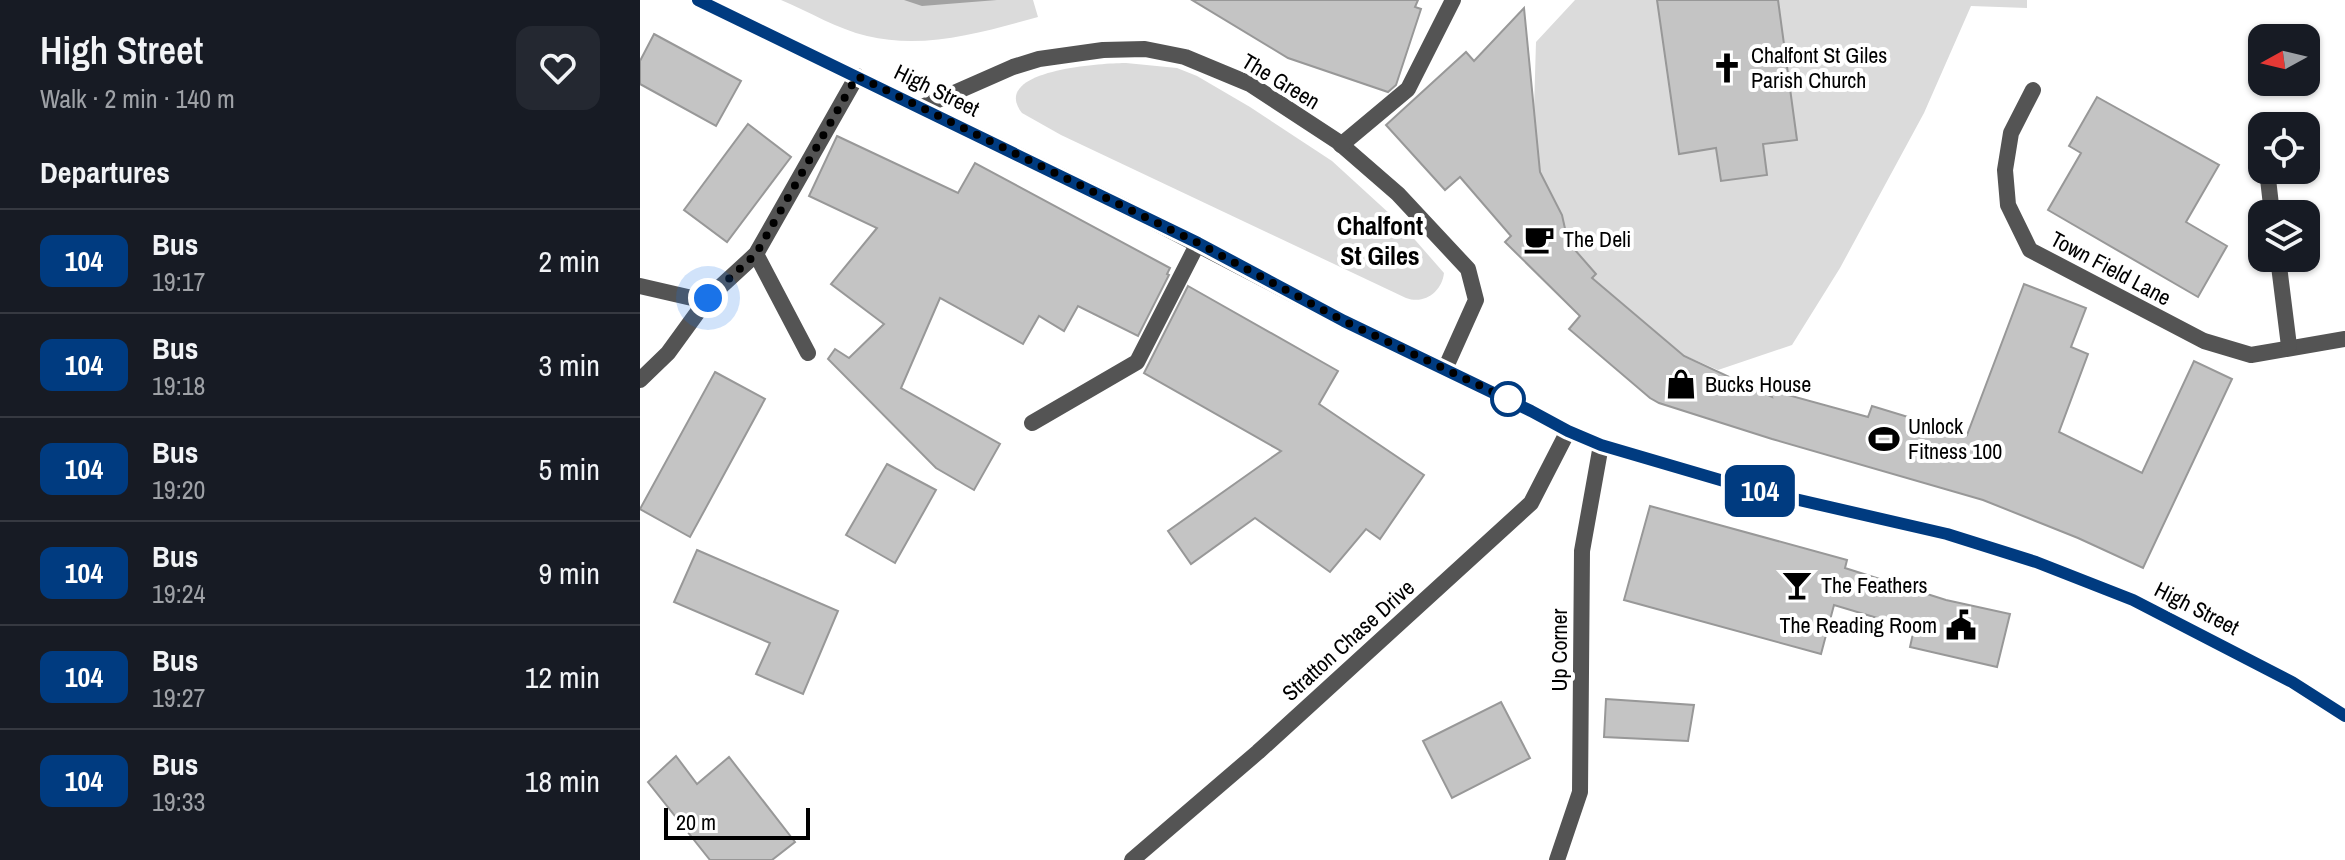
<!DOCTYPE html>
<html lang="en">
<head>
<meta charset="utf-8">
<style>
	body { margin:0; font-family:"Archivo Narrow",sans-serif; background:#242831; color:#f1f3f6; height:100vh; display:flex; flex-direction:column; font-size:30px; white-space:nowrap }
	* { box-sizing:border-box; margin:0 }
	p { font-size:26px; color:#9ea1a6 }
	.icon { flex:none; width:44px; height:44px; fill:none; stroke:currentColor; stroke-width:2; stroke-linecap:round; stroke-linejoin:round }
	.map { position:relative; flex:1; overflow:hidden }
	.panel { display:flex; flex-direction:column; background:#171b24; width:640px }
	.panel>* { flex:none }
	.badge { padding:0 16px; border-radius:12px; font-size:28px; line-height:52px }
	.needle { width:52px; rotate:262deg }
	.tools { position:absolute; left:1608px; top:24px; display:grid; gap:16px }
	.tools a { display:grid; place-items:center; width:72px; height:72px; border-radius:16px; background:#171b24; box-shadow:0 2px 6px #0004; font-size:40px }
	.scale { position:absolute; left:24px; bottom:20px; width:146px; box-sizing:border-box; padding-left:8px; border:4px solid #000; border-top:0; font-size:22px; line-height:28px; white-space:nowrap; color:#000; -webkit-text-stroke:6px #fff; paint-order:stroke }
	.you { position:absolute; width:40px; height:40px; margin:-20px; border:6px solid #fff; border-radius:50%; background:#1a73e8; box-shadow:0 0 0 12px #1a73e833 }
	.map>.badge { position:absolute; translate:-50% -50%; box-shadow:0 0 0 4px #fff }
	h2 { padding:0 40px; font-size:30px; line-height:72px }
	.round { display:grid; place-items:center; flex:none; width:84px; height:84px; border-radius:16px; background:#242831 }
	.headline { display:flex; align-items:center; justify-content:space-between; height:136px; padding:0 40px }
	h1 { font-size:38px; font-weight:600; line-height:60px }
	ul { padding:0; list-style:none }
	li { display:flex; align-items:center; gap:24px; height:104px; padding:0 40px; border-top:2px solid #363941 }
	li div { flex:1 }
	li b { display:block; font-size:30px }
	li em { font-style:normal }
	li .badge { min-width:88px; font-weight:700; text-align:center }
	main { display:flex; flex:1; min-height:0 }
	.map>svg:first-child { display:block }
	.green { fill:#dbdbdb }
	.water { fill:#a2a2a2 }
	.building { fill:#c4c4c4; stroke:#989898; stroke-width:2 }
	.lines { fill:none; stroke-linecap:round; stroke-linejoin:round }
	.service { stroke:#545454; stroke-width:16 }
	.minor { stroke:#545454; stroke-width:16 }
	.tertiary { stroke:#545454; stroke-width:16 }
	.line-casing { stroke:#fff; stroke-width:18 }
	.line { stroke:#003b80; stroke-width:12 }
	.walk { stroke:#000; stroke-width:8; stroke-dasharray:0 14.4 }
	.stop-dot { fill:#fff; stroke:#003b80; stroke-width:4 }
	.labels { text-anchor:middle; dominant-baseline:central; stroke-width:8; stroke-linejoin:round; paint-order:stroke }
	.poi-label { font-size:22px; fill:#000; stroke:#fff; text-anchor:start }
	.street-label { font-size:22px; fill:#000; stroke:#fff }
	.quarter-label { font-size:26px; font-weight:bold; fill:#000; stroke:#fff }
</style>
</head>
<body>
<main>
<section class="panel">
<div class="headline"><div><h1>High Street</h1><p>Walk · 2 min · 140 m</p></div><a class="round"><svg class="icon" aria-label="heart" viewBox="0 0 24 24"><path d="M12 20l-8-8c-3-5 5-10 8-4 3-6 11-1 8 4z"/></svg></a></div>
<h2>Departures</h2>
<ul>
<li><span class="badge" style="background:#003b80;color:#fff">104</span><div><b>Bus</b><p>19:17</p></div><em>2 min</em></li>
<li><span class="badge" style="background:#003b80;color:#fff">104</span><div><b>Bus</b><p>19:18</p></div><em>3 min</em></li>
<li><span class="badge" style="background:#003b80;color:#fff">104</span><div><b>Bus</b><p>19:20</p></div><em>5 min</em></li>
<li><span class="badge" style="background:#003b80;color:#fff">104</span><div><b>Bus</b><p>19:24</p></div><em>9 min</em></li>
<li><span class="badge" style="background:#003b80;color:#fff">104</span><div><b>Bus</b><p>19:27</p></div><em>12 min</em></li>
<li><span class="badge" style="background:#003b80;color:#fff">104</span><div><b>Bus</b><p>19:33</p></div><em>18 min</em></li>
</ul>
</section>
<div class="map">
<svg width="1705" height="860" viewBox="0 0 1705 860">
	<rect width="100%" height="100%" fill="#fff"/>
	<g class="green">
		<path d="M141 0H393L398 17C343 32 285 50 227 36 197 29 170 12 141 0Z"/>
		<polygon points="935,0 1387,0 1387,8 1331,6 1284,113 1200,268 1152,345 1078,370 1034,351 1018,334 965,289 940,317 925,302 956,274 928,242 922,215 900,172 894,109 896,42"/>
		<path d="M486 63 537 68 557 76 610 107 692 161 762 225 804 273C802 291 785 305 766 298L421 135 382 113C348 69 466 63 486 63Z"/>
	</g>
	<polygon class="water" points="264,0 357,0 282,6"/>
	<g class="building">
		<polygon points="552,0 778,0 775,7 781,9 756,85 748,92 648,58"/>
		<polygon points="1017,0 1138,0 1157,140 1123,144 1127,175 1081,181 1076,148 1039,154"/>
		<polygon points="884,8 900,172 922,215 928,242 956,274 952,278 1044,356 1132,397 1130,390 1228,417 1232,406 1327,435 1384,284 1446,308 1431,347 1448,354 1419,432 1502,473 1554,361 1592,379 1503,568 1438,538 1343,500 1132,439 1019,403 1010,398 929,329 940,316 865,242 871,236 820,177 805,190 746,125 826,52 834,61"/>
		<polygon points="14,34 101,81 76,126 0,84 0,61"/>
		<polygon points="1457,97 1579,165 1546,222 1587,246 1558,297 1408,210 1441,153 1429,146"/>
		<polygon points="108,124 151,157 87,242 44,210"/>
		<polygon points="197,136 318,193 335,163 530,268 527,274 529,275 498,336 438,306 424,331 399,316 383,344 300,298 261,388 360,444 334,490 296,468 188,359 195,349 209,358 244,324 191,284 237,228 169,196"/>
		<polygon points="548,286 698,371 679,404 784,475 740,539 726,529 690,572 615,518 551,564 528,531 641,451 504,373"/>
		<polygon points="75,372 125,399 50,537 0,509"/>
		<polygon points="247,464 296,490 255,563 206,535"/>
		<polygon points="1010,506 1207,560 1205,568 1306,600 1370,614 1357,667 1270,647 1274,629 1194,605 1181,654 984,600"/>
		<polygon points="57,550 198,611 163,694 116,674 130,643 34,602"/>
		<polygon points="966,699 1054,705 1048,741 964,737"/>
		<polygon points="861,702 890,758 812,798 783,741"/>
		<polygon points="36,756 57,784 89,757 155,842 132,860 70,860 8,782"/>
	</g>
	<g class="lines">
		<g class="service">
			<polyline points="282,107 373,67 399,59 463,50 505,49 545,57 610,84 697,141 758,194 828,269 836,300 805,369"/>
			<polyline points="701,145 768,89 813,0"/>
			<polyline points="116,254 168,353"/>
			<polyline points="0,286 65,301 116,254 217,76"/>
			<polyline points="0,380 28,353 68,298"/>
			<polyline points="392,423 497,362 558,243"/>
		</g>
		<g class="minor">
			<polyline points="1393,90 1371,133 1365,170 1368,205 1390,250 1564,341 1611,355 1705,339"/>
			<polyline points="1622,130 1622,131"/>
			<polyline points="1627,170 1632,214"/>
			<polyline points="1638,258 1649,346"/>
			<polyline points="492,860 618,752 891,503 928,431"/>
			<polyline points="917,860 940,792 942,551 961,445"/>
		</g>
		<polyline class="tertiary" points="58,0 487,208 704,321 891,411 928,431 961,445 1111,489 1307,534 1396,562 1493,600 1652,682 1705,716"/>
	</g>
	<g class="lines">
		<g class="line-casing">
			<polyline id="line" points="58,0 558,243 704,321 891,411 928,431 961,445 1111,489 1307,534 1396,562 1493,600 1652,682 1705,716"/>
		</g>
		<use href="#line" class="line"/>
		<polyline class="walk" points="68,298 116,254 217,76 558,243 704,321 868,399"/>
	</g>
	<defs>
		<g id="church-bare" transform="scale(2.4)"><path d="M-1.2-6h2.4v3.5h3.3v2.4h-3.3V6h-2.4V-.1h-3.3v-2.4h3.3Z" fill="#000" stroke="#fff" stroke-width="2.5" paint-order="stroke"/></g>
		<g id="cafe-bare" transform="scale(2.4)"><path d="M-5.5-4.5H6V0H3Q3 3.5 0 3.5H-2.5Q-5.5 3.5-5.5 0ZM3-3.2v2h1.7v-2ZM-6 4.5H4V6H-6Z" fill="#000" stroke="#fff" stroke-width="2.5" paint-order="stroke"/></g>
		<g id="shop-bare" transform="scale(2.4)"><path d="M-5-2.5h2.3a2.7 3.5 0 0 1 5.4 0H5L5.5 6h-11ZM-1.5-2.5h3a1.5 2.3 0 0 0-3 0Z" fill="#000" stroke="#fff" stroke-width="2.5" paint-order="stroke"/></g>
		<g id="stadium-bare" transform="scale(2.4)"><path d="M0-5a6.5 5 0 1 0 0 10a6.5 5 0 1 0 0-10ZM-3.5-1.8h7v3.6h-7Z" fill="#000" stroke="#fff" stroke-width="2.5" paint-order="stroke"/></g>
		<g id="bar-bare" transform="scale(2.4)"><path d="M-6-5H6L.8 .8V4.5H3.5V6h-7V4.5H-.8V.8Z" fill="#000" stroke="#fff" stroke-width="2.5" paint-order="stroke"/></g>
		<g id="civic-bare" transform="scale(2.4)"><path d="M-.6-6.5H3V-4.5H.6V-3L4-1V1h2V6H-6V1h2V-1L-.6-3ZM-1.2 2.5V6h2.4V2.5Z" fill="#000" stroke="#fff" stroke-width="2.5" paint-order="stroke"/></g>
	</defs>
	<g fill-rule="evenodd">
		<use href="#church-bare" x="1087" y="68"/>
		<use href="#cafe-bare" x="899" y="239"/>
		<use href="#shop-bare" x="1041" y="384"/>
		<use href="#stadium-bare" x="1244" y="439"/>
		<use href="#bar-bare" x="1157" y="585"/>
		<use href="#civic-bare" x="1321" y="625"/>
	</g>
	<circle class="stop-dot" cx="868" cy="399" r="16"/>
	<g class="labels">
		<g class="poi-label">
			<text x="1111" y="55">Chalfont St Giles<tspan x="1111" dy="25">Parish Church</tspan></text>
			<text x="923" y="239">The Deli</text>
			<text x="1065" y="384">Bucks House</text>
			<text x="1268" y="426">Unlock<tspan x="1268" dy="25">Fitness 100</tspan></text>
			<text x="1181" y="585">The Feathers</text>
			<text x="1297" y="625" text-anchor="end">The Reading Room</text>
		</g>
		<g class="street-label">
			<text transform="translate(641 81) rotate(31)">The Green</text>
			<text transform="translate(297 90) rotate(26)">High Street</text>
			<text transform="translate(1471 268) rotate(28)">Town Field Lane</text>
			<text transform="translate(1557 608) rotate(27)">High Street</text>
			<text transform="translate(708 640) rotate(-42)">Stratton Chase Drive</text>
			<text transform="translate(919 650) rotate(-90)">Up Corner</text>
		</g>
		<g class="quarter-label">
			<text x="740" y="225">Chalfont<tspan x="740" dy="30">St Giles</tspan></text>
		</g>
	</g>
</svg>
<div class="tools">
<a><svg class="needle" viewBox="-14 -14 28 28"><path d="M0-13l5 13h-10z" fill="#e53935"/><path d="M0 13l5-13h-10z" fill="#9ea1a6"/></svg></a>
<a><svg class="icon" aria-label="locate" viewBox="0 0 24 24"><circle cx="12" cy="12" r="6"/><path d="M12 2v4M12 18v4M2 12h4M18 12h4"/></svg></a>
<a><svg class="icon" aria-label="layers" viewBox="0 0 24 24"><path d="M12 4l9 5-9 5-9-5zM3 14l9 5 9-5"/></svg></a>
</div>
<div class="scale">20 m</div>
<div class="you" style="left:68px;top:298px"></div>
<b class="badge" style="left:1120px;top:491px;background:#003b80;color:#fff">104</b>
</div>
</main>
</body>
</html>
